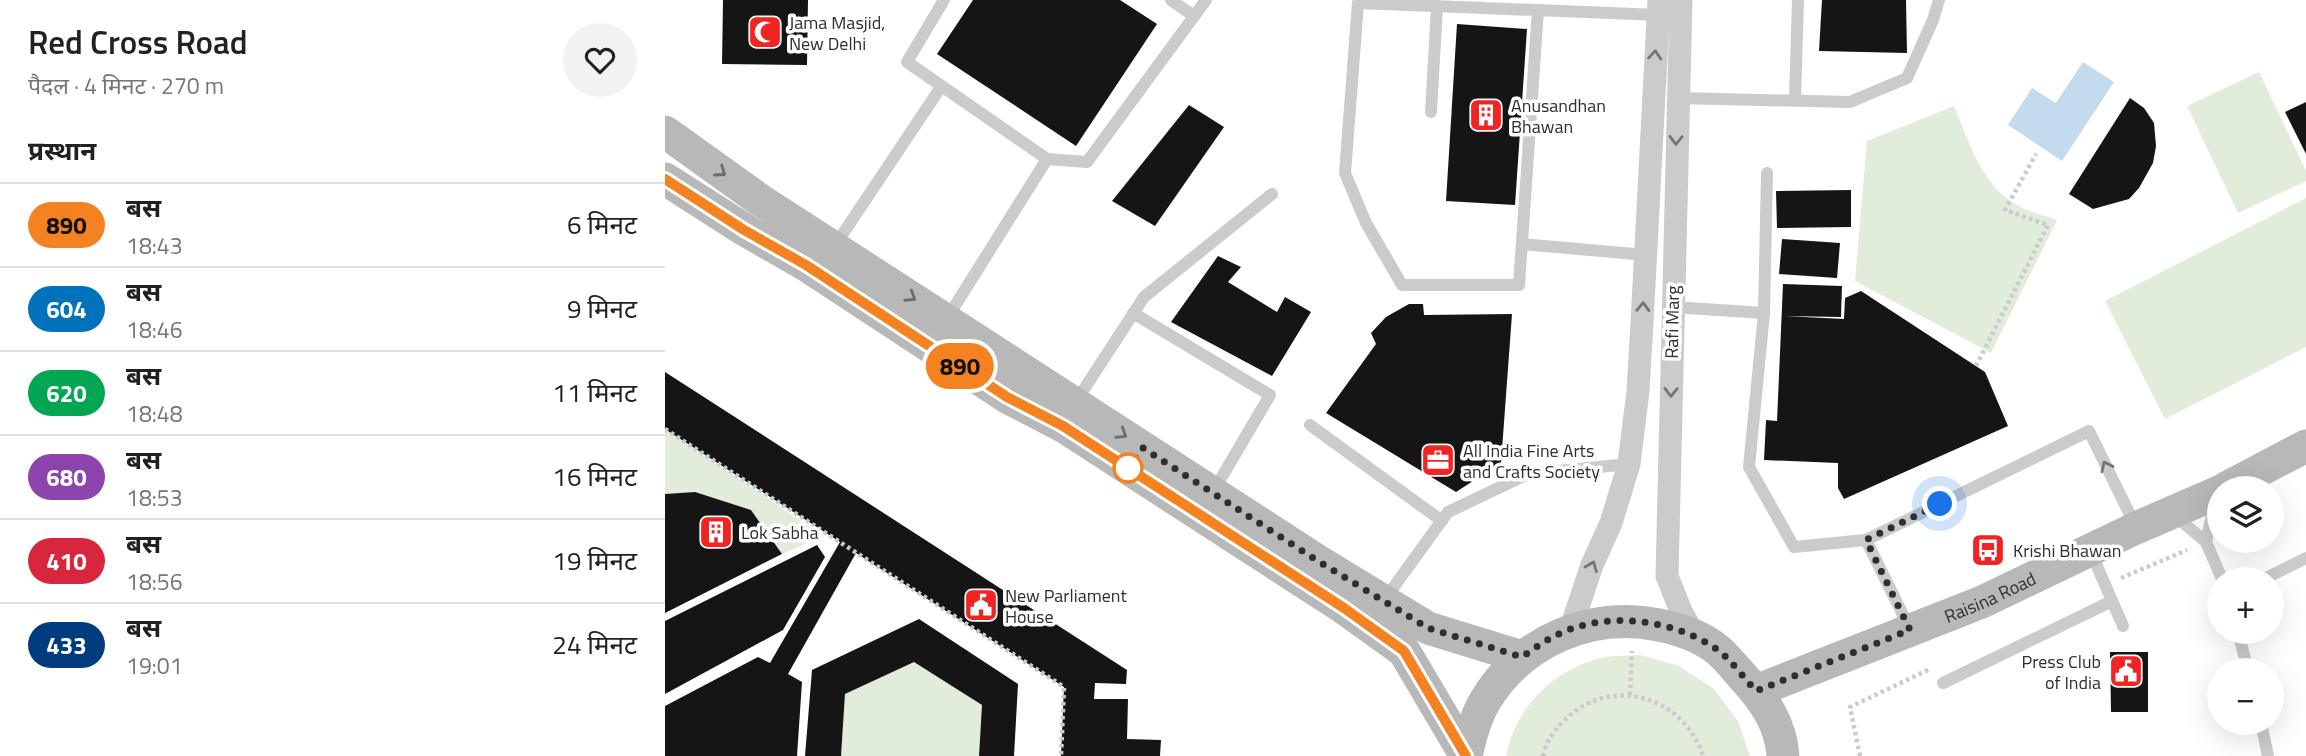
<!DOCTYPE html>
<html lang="hi">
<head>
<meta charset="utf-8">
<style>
	body { margin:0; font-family:"Titillium Web","Noto Sans Devanagari",sans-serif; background:#f2f2f2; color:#202124; height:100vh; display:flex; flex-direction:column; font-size:26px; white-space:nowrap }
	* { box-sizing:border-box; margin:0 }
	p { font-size:23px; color:#757577 }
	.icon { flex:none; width:38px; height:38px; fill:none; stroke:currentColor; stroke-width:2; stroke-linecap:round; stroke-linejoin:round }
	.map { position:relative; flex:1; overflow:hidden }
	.panel { display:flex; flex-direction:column; background:#fff; width:665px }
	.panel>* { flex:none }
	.badge { padding:0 14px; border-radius:23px; font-size:24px; line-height:46px }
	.buttons { position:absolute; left:1542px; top:476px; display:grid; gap:14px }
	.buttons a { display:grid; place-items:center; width:77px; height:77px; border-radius:50%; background:#fff; box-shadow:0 7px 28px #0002; font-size:35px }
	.you { position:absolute; width:35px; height:35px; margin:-18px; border:5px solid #fff; border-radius:50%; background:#1a73e8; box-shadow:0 0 0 10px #1a73e833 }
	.map>.badge { position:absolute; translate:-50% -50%; box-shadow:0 0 0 4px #fff }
	h2 { padding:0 28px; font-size:26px; line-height:63px }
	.round { display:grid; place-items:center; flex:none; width:74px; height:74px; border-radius:37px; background:#f2f2f2 }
	.summary { display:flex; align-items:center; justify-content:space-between; height:119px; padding:0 28px }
	h1 { font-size:33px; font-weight:600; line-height:52px }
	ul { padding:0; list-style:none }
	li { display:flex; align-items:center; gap:21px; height:84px; padding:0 28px; border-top:2px solid #e0e0e0 }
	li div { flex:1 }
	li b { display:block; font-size:26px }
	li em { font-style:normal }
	li .badge { min-width:77px; font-weight:700; text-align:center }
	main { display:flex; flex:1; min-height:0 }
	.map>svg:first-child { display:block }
	.green { fill:#e2ecda }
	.water { fill:#c4dbee }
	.building { fill:#151515 }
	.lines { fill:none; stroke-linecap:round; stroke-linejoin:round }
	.path { stroke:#cbcbcb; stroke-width:4.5; stroke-dasharray:3.5 3.5; stroke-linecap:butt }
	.lane { stroke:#cbcbcb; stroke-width:12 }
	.street { stroke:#cbcbcb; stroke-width:23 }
	.secondary { stroke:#b8b8b8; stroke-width:33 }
	.oneway { stroke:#757575 }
	.oneway2 { stroke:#6c6c6c }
	.line-casing { stroke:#fff; stroke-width:16 }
	.line { stroke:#f58220; stroke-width:10 }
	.walk { stroke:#2e2e2e; stroke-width:7; stroke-dasharray:0 12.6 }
	.stop-dot { fill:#fff; stroke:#f58220; stroke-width:3.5 }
	.labels { text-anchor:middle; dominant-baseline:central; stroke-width:7; stroke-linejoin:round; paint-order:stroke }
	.poi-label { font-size:18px; fill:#2e2e2e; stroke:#fff; text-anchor:start }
	.street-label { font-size:18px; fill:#2e2e2e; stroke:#fff }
</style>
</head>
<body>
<main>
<section class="panel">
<div class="summary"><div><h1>Red Cross Road</h1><p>पैदल · 4 मिनट · 270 m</p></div><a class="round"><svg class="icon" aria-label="heart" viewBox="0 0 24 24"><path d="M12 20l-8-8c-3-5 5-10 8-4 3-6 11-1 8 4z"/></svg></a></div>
<h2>प्रस्थान</h2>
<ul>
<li><span class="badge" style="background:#f58220;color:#111">890</span><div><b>बस</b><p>18:43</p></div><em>6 मिनट</em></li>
<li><span class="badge" style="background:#0072bc;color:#fff">604</span><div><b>बस</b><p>18:46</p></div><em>9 मिनट</em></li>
<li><span class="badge" style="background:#00a651;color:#fff">620</span><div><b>बस</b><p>18:48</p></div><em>11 मिनट</em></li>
<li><span class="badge" style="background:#8e44ad;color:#fff">680</span><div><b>बस</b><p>18:53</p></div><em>16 मिनट</em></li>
<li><span class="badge" style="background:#d7263d;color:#fff">410</span><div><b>बस</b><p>18:56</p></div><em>19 मिनट</em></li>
<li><span class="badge" style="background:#003b80;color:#fff">433</span><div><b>बस</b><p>19:01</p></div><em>24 मिनट</em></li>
</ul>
</section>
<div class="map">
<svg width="1641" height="756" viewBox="0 0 1641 756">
	<rect width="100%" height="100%" fill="#fff"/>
	<g class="green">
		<polygon points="1594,72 1641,171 1641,181 1573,213 1522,106"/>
		<path d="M1289 106C1303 139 1315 181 1347 202 1360 211 1377 215 1392 220L1326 353 1190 281 1202 141Z"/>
		<polygon points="1641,198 1641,347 1500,419 1440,301"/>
		<polygon points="0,429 158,536 117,554 86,510 30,492 0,494"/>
		<path d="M975 655 1014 666 1049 689 1073 721 1085 756H841C850 709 886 672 932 659 945 655 961 656 975 655Z"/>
		<polygon points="249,662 317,705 314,756 176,756 180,694"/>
	</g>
	<polygon class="water" points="1418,62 1449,82 1397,161 1343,125 1367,88 1391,103"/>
	<g class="building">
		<polygon points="58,0 143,0 142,65 57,64"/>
		<polygon points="308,0 455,0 492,24 411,146 272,54"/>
		<polygon points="1157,0 1241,0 1242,53 1154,51"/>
		<polygon points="792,24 862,29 850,205 781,201"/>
		<polygon points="1465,98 1479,108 1489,123 1491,146 1488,163 1474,188 1464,199 1428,209 1404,194"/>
		<polygon points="1641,102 1641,154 1620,112"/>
		<polygon points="524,105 559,127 490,226 447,201"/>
		<polygon points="1186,190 1186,227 1112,228 1111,191"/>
		<polygon points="1117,239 1175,243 1172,278 1114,274"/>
		<polygon points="553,256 576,267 563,282 612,312 620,297 646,312 607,376 506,322"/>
		<polygon points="1118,284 1177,286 1176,317 1119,316 1179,319 1180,298 1196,291 1320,372 1343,426 1179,499 1173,488 1173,463 1099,460 1101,420 1112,421"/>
		<polygon points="744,304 758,304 759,315 847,314 836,463 791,492 661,413 711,344 706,333 721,317"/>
		<polygon points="0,372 462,670 461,684 430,683 429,699 463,699 462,739 496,740 495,756 396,756 399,687 191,553 123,674 137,682 132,756 0,756 0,706 93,657 105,663 175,542 0,429"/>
		<polygon points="30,492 86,510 117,554 0,613 0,494"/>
		<polygon points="152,545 160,557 118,630 0,694 0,621"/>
		<polygon points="254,619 353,684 349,756 314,756 317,705 249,662 180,694 176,756 140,756 147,670"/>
		<polygon points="1445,652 1483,652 1483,712 1446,712"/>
	</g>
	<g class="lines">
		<g class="path">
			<polyline points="1311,366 1383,225 1340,210 1371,154"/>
			<polyline points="0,429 399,687 396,756"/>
			<polyline points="1456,578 1522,550"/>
			<polyline points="965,695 967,651"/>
			<path d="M878 756C881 740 892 727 904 716 951 675 1020 699 1038 756"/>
			<polyline points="1195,756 1185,707 1265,669"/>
		</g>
		<g class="lane">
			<polyline points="279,0 242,62 382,159 422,162 541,0"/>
			<polyline points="506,0 529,16"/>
			<polyline points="873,10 854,285 737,285 701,223 680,173 693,3 994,15"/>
			<polyline points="1012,98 1185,102 1242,78 1268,20 1274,0"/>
			<polyline points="1130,100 1133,0"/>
			<polyline points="766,112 772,6"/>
			<polyline points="1102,173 1099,313 1084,467 1129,547 1201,540"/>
			<polyline points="857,244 981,255"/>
			<polyline points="169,247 276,87"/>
			<polyline points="1008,307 1099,313"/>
			<polyline points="468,313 605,395 548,492"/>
			<polyline points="281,320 382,159"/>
			<polyline points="410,403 479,297 607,194"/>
			<polyline points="645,425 777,521"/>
			<polyline points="1551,497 1541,542 1557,579"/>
			<polyline points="1509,515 1541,542"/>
			<polyline points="1425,550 1458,626"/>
			<polyline points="1599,579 1641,558"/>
			<polyline points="720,599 783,512 863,474 964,464"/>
			<polyline points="1245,629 1201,540 1424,431 1471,527"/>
			<polyline points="1573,632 1583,670"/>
			<polyline points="1278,683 1447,601"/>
			<polyline points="1596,723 1603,756"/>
		</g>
		<g class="street">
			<polyline points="1016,0 1002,576 1016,611 1030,637"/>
			<polyline points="905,631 927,565 946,523 964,464 973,391 977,323 994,0"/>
		</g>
		<g class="secondary">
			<polyline points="0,132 95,200 653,561 763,628 857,657"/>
			<polyline points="0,179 80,230 141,265 342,397 398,426 679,608 739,651 801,756"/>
			<polyline points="1561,488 1641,446"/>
			<path id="s1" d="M1091 691 1317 602 1471 528 1554 492"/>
			<path d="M801 756C805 737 810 718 820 701 856 641 926 611 994 625 1014 629 1037 637 1053 650 1062 658 1070 668 1078 677 1099 700 1116 724 1118 756"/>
		</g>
	</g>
	<defs><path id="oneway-chevron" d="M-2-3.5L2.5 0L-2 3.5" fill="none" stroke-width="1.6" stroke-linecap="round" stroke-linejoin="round" transform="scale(1.75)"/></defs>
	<g class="oneway">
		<use href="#oneway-chevron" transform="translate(990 55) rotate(-85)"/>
		<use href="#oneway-chevron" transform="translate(1011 140) rotate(91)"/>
		<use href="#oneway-chevron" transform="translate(978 307) rotate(-88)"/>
		<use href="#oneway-chevron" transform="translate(1006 392) rotate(91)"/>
		<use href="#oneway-chevron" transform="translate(1441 466) rotate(-116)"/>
		<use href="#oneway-chevron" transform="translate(927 566) rotate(-68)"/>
	</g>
	<g class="oneway2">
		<use href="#oneway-chevron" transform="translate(56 172) rotate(35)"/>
		<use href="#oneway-chevron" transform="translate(246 297) rotate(33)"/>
		<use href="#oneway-chevron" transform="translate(457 434) rotate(33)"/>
	</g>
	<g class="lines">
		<g class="line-casing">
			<polyline id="line" points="0,179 79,230 141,265 342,397 398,426 679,608 739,651 801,756"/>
		</g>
		<use href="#line" class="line"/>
		<path class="walk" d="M463 468 478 448 653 561 763 628 857 657C866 651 875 644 884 639 934 610 1003 617 1050 648 1065 658 1078 677 1091 691L1245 630 1201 540 1275 504"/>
	</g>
	<defs>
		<g id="mosque-square" transform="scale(1.75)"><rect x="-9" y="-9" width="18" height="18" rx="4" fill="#f12323" stroke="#fff"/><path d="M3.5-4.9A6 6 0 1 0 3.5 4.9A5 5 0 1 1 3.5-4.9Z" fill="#fff"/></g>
		<g id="building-square" transform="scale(1.75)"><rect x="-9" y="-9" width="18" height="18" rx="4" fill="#f12323" stroke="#fff"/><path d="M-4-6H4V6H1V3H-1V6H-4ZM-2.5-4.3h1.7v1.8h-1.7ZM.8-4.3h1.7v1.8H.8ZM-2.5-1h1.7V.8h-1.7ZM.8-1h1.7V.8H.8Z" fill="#fff"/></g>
		<g id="office-square" transform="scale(1.75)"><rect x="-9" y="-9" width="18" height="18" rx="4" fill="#f12323" stroke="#fff"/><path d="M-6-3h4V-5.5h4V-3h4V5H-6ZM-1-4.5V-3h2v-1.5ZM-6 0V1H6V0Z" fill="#fff"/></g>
		<g id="bus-square" transform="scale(1.75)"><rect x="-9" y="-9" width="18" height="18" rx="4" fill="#f12323" stroke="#fff"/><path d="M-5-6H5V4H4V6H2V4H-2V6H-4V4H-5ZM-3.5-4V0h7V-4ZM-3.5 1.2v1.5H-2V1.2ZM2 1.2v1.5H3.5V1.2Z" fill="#fff"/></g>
		<g id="civic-square" transform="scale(1.75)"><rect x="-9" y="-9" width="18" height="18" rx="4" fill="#f12323" stroke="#fff"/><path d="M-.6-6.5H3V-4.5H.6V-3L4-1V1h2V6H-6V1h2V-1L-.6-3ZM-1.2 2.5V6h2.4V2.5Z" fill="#fff"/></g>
	</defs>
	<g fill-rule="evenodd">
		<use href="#mosque-square" x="100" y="32"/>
		<use href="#building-square" x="821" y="115"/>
		<use href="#office-square" x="773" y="460"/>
		<use href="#building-square" x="51" y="532"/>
		<use href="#bus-square" x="1323" y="550"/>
		<use href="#civic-square" x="316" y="605"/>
		<use href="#civic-square" x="1461" y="671"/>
	</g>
	<circle class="stop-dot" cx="463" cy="468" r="14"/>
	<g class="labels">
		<g class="poi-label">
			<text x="124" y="22">Jama Masjid,<tspan x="124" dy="21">New Delhi</tspan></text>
			<text x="846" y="105">Anusandhan<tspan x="846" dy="21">Bhawan</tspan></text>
			<text x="798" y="450">All India Fine Arts<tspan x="798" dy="21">and Crafts Society</tspan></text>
			<text x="76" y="532">Lok Sabha</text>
			<text x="1348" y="550">Krishi Bhawan</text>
			<text x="340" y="595">New Parliament<tspan x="340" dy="21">House</tspan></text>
			<text x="1436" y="661" text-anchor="end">Press Club<tspan x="1436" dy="21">of India</tspan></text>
		</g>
		<g class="street-label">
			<text transform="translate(1007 322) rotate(-89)">Rafi Marg</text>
			<text stroke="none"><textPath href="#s1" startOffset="252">Raisina Road</textPath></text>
		</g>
	</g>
</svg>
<div class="buttons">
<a><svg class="icon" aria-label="layers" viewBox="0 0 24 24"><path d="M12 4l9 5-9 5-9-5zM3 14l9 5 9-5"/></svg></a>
<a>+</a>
<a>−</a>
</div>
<div class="you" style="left:1275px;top:504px"></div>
<b class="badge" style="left:295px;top:366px;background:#f58220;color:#111">890</b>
</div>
</main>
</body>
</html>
